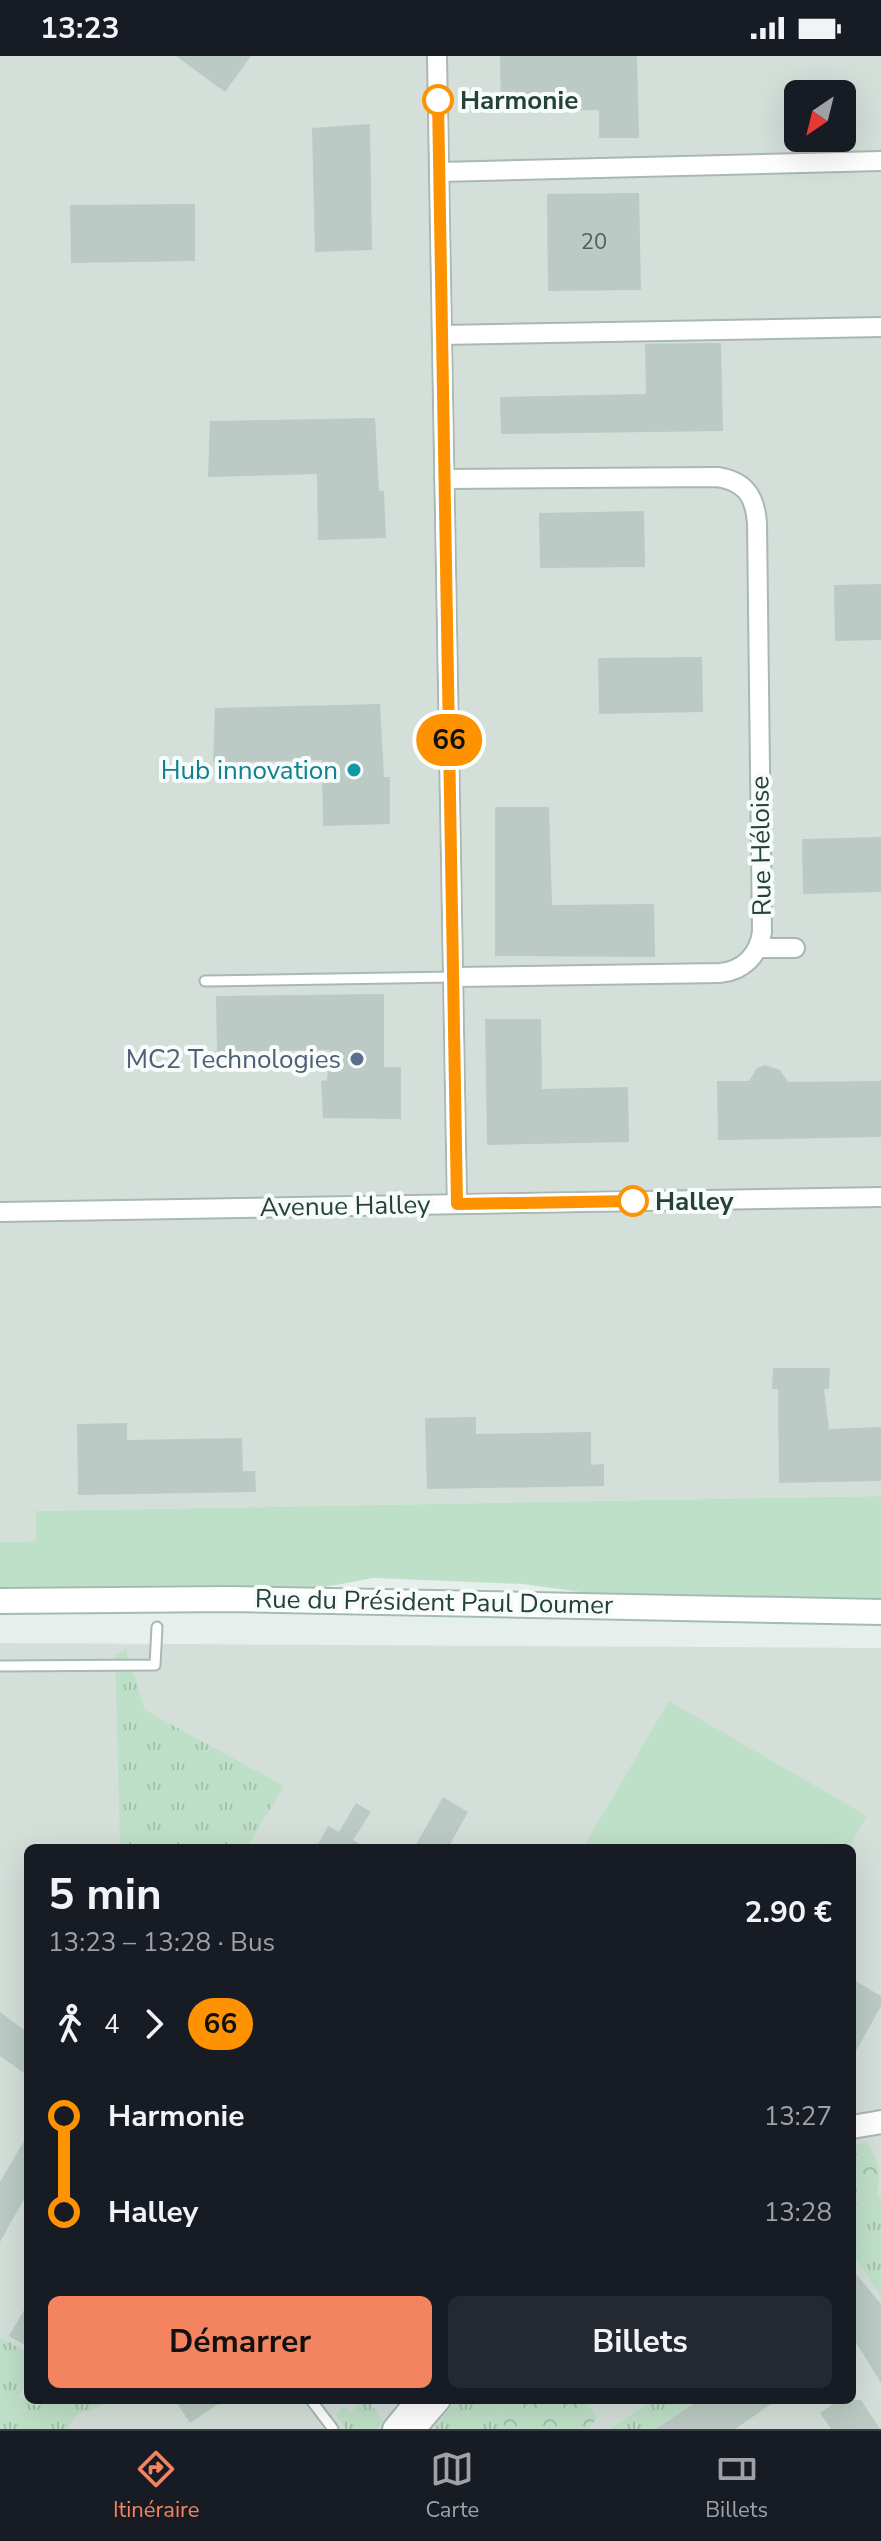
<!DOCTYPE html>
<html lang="fr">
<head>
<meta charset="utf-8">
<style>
	body { margin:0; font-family:"Nunito Sans",sans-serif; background:#242831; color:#f1f3f6; height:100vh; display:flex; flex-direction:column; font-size:30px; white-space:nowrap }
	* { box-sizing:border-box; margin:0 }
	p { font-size:26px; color:#9ea1a6 }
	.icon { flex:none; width:44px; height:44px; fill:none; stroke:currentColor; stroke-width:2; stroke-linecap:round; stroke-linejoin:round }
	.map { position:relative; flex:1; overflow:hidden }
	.panel { position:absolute; left:24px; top:1788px; width:832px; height:560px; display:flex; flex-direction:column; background:#171b24; border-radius:12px; box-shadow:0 8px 32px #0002 }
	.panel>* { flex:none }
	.badge { padding:0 16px; border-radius:26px; font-size:28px; line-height:52px }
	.needle { width:52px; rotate:215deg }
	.tools { position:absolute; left:784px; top:24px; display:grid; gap:16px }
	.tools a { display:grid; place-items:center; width:72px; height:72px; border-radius:12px; background:#171b24; box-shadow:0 8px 32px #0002; font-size:40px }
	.map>.badge { position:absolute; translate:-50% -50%; box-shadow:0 0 0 4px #fff }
	.legs { display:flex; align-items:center; gap:12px; height:88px; padding:0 24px; font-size:26px }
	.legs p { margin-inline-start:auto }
	.overview { display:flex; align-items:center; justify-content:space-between; height:136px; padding:0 24px }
	h1 { font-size:44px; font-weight:700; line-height:60px }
	.button { display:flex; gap:16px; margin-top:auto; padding:16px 24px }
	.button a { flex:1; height:92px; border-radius:12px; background:#f4845f; color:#111; font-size:32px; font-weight:700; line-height:92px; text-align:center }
	.button a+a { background:#242831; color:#f1f3f6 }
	ul { padding:0 24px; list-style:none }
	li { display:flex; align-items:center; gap:28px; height:96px; font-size:30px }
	li i { display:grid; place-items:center; width:12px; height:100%; margin:0 10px; background:currentColor }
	li i::after { content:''; width:20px; height:20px; margin:-10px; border:6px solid; border-radius:50%; background:#171b24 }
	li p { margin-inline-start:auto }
	li:first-child i { background:linear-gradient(#0000 50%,currentColor 0) }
	li:last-child i { background:linear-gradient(currentColor 50%,#0000 0) }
	.status { display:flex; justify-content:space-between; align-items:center; height:56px; padding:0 40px; background:#171b24; direction:ltr }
	.status svg { height:22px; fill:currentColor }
	.tabs { display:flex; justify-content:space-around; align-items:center; height:112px; border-top:2px solid #363941; background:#171b24; font-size:22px; color:#9ea1a6 }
	.tabs a { display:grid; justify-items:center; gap:4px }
	.tabs .selected { color:#f4845f }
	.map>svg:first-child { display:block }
	.built { fill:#d4dfda; fill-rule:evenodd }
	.grass { fill:url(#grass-tufts) }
	.forest { fill:url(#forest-crowns) }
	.park { fill:#bfe0c8 }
	.building { fill:#bbcac4 }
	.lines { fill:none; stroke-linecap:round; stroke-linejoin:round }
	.service-casing { stroke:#a8b8b2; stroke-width:13 }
	.minor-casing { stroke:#a8b8b2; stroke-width:22 }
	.tertiary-casing { stroke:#a8b8b2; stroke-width:26 }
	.secondary-casing { stroke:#a4bbb3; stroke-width:28 }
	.service { stroke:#fff; stroke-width:9 }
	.minor { stroke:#fff; stroke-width:18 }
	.tertiary { stroke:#fff; stroke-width:22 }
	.secondary { stroke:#fff; stroke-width:24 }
	.line-1-casing { stroke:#fff; stroke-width:18 }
	.line-1 { stroke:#ff9200; stroke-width:12 }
	.stop-1-dot { fill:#fff; stroke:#ff9200; stroke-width:4 }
	.culture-dot { fill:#0f9aa8; stroke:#f7fbf9; stroke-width:3 }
	.service-dot { fill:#5c6f8a; stroke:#f7fbf9; stroke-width:3 }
	.labels { text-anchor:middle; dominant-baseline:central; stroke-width:8; stroke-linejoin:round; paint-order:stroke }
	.number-label { font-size:22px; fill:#4a645c }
	.stop-label { font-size:26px; font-weight:bold; fill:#24423a; stroke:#f7fbf9; text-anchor:start }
	.culture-label { font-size:26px; fill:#0d838f; stroke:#f7fbf9; text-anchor:end }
	.street-label { font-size:26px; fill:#24423a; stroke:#f7fbf9 }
	.service-label { font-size:26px; fill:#4e5e75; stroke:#f7fbf9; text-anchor:end }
</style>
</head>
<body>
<div class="status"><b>13:23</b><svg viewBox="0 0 49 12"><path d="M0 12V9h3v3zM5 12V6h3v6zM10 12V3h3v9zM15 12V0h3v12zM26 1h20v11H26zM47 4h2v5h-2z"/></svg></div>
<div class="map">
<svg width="881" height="2373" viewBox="0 0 881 2373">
	<defs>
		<pattern id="grass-tufts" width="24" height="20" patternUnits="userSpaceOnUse" patternTransform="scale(2)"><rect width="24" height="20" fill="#bfe0c8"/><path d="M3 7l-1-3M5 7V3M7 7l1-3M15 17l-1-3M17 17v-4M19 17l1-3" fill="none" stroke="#a4c1ad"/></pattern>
		<pattern id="forest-crowns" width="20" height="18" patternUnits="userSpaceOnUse" patternTransform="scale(2)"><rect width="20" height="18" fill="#bfe0c8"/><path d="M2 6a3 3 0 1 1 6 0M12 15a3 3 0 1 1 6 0" fill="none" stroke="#a4c1ad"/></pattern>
	</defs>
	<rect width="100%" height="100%" fill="#e6efeb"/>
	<g class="built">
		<path d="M0 0H881V1440L36 1455V1485L0 1486ZM798 38H842V82H798Z"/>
		<path d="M0 1587 881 1592V2373H0ZM28 1792H852V2344H28Z"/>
	</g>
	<g class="grass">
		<polygon points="126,1593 145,1654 284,1730 246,1792 120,1792 115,1599"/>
		<polygon points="877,2138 881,2143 881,2240 852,2198 852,2146"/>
		<polygon points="0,2281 28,2297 28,2325 19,2340 38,2351 43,2344 116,2344 76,2359 67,2373 0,2373"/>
		<polygon points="361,2344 368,2344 383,2365 376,2373 346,2373 336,2359 344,2350 350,2358"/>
		<polygon points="456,2344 498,2344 505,2373 434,2373"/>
		<polygon points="653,2344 699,2344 656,2373 610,2373"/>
	</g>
	<g class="forest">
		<path d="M867 2086C878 2104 881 2117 877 2138L852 2146V2091Z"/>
		<polygon points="498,2344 585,2344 597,2362 588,2373 505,2373"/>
	</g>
	<g class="park">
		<polygon points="881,1440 881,1545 603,1539 523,1528 373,1522 314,1533 0,1536 0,1486 36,1485 36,1455"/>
		<polygon points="669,1645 867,1760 848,1792 583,1792"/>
	</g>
	<g class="building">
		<polygon points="176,0 251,0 225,36"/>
		<polygon points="500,0 637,0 639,82 599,82 599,54 501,56"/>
		<polygon points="370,68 372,194 315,196 312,72"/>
		<polygon points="639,137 641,234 548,235 547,138"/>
		<polygon points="195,148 195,205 71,207 70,149"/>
		<polygon points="706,287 721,287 723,375 501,378 500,341 646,338 645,288"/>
		<polygon points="375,362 379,435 384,435 386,482 318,484 317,418 208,421 210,365"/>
		<polygon points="644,455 645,511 540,512 539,457"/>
		<polygon points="881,528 881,584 835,585 834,529"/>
		<polygon points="702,601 703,656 599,658 598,602"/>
		<polygon points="380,648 384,721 390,721 390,768 323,770 322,704 213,707 215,652"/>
		<polygon points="495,751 549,751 552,849 654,848 655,901 495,900"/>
		<polygon points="881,781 881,836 803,838 802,783"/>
		<polygon points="384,938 384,1011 401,1011 401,1063 323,1062 321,1025 327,1024 330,994 217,996 216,940"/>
		<polygon points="485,963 541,963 542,1033 628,1031 629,1086 487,1089"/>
		<polygon points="765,1009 780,1014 788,1026 881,1025 881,1081 718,1084 717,1025 749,1025 757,1012"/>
		<polygon points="773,1312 830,1312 829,1333 824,1333 829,1373 881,1371 881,1425 779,1427 778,1333 772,1333"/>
		<polygon points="476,1361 476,1378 591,1376 591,1409 604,1408 604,1430 427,1433 425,1362"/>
		<polygon points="127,1367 127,1384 242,1382 243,1415 255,1415 256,1436 78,1439 77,1368"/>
		<polygon points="443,1741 468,1756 448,1792 414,1792"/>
		<polygon points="356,1747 371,1756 353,1784 367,1792 316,1792 328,1770 339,1776"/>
		<polygon points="852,1923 881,1940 881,1950 852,2002"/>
		<polygon points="0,1956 28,1977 28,2020 0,2000"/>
		<polygon points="28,2078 28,2136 0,2186 0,2126"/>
		<polygon points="852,2213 881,2248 881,2327 852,2280"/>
		<polygon points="28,2247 28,2291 9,2280"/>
		<polygon points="175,2344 224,2344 190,2367"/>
		<polygon points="699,2344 777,2344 735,2373 656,2373"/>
		<polygon points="839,2344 861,2344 880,2373 831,2373 820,2357"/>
	</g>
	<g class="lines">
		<g class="service-casing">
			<g id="service">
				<polyline points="205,925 453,921"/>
				<polyline points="0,1610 155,1609 157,1571"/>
				<polyline points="311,2344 333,2373"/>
			</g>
		</g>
		<g class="minor-casing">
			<g id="minor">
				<polyline points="437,0 457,1148"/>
				<polyline points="440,116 881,105"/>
				<polyline points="442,279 881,271"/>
				<path d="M444 423 717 421C745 425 755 440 757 467L762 876C759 899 743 915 720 917L453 921"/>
				<polyline points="758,892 795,892"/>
				<polyline points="0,1156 881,1141"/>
			</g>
		</g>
		<g class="tertiary-casing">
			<g id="tertiary">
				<polyline points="852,2071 881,2066"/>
				<polyline points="394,2373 418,2344"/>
				<polyline points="414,2373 439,2344"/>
			</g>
		</g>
		<g class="secondary-casing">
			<polyline id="secondary" points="0,1545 230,1543 881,1556"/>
		</g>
		<use href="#service" class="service"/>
		<use href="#minor" class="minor"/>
		<use href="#tertiary" class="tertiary"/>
		<use href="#secondary" class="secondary"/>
	</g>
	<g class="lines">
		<g class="line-1-casing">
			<polyline id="line-1" points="438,44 457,1148 633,1145"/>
		</g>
		<use href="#line-1" class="line-1"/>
	</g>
	<g class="stop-1-dot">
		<circle cx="438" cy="44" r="14"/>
		<circle cx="633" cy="1145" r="14"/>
	</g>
	<circle class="culture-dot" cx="354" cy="714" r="8"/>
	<circle class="service-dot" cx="357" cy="1003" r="8"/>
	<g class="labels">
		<g class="number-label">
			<text x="594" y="186">20</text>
		</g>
		<g class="stop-label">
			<text x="460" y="44">Harmonie</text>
			<text x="655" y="1145">Halley</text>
		</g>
		<g class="culture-label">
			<text x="338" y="714">Hub innovation</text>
		</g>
		<g class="street-label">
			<text transform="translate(761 790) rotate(-91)">Rue Héloise</text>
			<text transform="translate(345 1150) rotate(-1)">Avenue Halley</text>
			<text transform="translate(434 1546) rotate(1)">Rue du Président Paul Doumer</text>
		</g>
		<g class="service-label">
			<text x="341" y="1003">MC2 Technologies</text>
		</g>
	</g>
</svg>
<div class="tools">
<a><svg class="needle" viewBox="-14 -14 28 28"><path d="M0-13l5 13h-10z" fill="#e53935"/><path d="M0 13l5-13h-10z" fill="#9ea1a6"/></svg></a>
</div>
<b class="badge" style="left:449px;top:684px;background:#ff9200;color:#111">66</b>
<section class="panel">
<div class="overview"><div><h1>5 min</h1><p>13:23 – 13:28 · Bus</p></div><b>2.90 €</b></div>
<div class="legs"><svg class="icon" aria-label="walk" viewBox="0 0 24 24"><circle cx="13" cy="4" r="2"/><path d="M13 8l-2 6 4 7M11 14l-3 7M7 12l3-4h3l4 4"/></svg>4<svg class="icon" aria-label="forward" viewBox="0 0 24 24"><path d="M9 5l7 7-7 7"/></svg><b class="badge" style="background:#ff9200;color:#111">66</b></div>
<ul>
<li><i style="color:#ff9200"></i><b>Harmonie</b><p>13:27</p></li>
<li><i style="color:#ff9200"></i><b>Halley</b><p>13:28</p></li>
</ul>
<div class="button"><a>Démarrer</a><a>Billets</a></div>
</section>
</div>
<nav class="tabs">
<a class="selected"><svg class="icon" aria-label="directions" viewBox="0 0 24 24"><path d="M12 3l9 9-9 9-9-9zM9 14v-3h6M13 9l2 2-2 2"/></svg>Itinéraire</a>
<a><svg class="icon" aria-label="map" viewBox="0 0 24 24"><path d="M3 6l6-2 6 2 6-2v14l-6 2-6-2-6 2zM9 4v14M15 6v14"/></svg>Carte</a>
<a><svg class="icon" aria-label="tickets" viewBox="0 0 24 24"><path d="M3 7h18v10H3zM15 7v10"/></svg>Billets</a>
</nav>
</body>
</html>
